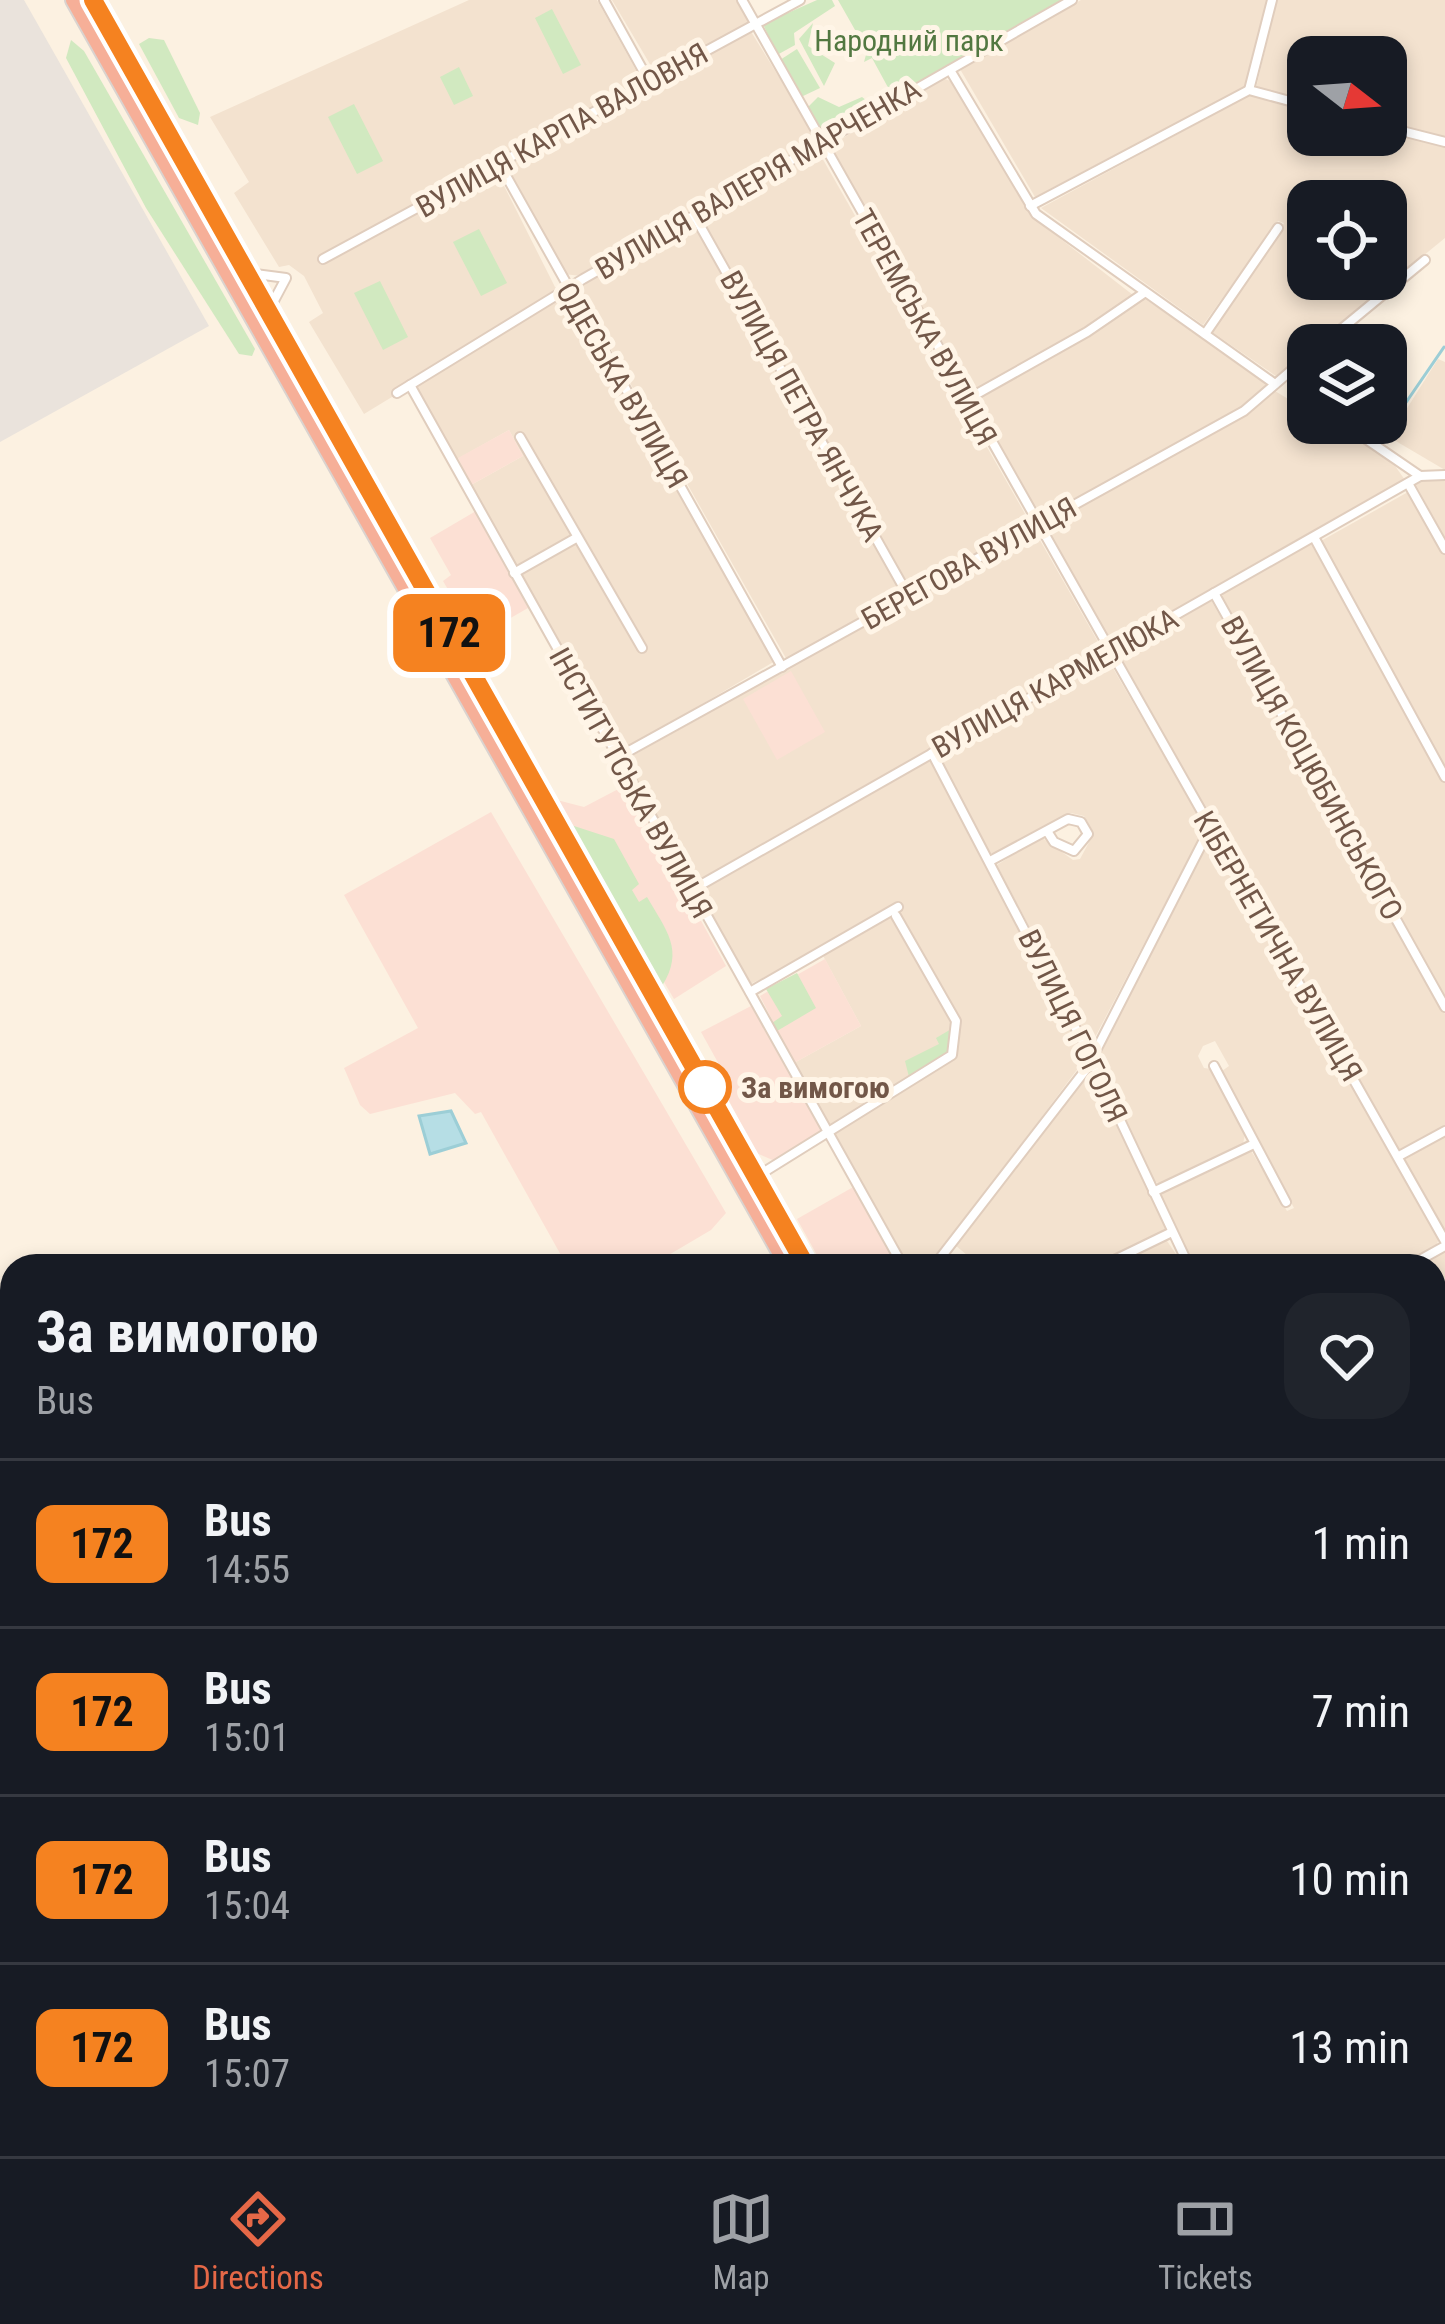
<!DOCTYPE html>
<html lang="en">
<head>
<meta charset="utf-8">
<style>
	body { margin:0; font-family:"Roboto Condensed",sans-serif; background:#20242c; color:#f1f3f6; height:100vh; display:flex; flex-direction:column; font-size:45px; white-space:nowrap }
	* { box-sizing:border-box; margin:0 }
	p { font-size:39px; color:#9ea1a6 }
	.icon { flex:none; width:66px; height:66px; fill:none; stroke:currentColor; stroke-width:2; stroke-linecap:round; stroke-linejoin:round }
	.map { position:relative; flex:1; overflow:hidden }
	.sheet { position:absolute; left:0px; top:1254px; width:1446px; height:903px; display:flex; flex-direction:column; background:#171b24; border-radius:36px 36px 0 0; box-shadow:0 6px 18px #0003 }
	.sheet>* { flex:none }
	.badge { padding:0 24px; border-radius:18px; font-size:42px; line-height:78px }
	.needle { width:78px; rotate:107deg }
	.buttons { position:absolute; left:1287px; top:36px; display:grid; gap:24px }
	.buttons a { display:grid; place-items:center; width:120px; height:120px; border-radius:24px; background:#171b24; box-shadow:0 6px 18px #0003; font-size:60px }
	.map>.badge { position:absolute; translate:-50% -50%; box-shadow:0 0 0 6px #fff }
	.round { display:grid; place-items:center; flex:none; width:126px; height:126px; border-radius:36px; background:#20242c }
	.headline { display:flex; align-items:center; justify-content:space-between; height:204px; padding:0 36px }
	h1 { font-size:57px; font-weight:700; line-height:90px }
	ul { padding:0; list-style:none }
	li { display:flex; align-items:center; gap:36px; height:168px; padding:0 36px; border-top:3px solid #363941 }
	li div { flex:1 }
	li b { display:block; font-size:45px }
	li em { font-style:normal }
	li .badge { min-width:132px; font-weight:700; text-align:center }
	.tab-bar { display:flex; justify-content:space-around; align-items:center; height:168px; border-top:3px solid #363941; background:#171b24; font-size:33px; color:#9ea1a6 }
	.tab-bar a { display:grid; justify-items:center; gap:6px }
	.tab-bar .current { color:#e56847 }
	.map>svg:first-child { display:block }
	.residential { fill:#f3e2cf; fill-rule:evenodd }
	.commercial { fill:#fce0d4 }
	.industrial { fill:#eae3dc }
	.green { fill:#d1e9c0 }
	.water { fill:#b6dee5; stroke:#9cced6; stroke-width:3 }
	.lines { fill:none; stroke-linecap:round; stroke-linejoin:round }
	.stream { stroke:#9cced6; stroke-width:3 }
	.street-casing { stroke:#e0cdbd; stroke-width:12 }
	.highway-casing { stroke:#dad3cf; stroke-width:18 }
	.street { stroke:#fff; stroke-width:8 }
	.highway { stroke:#f6af98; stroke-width:14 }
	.line-casing { stroke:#fff; stroke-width:27 }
	.line { stroke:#f58220; stroke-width:18 }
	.stop-dot { fill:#fff; stroke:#f58220; stroke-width:6 }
	.labels { text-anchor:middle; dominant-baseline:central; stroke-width:10; stroke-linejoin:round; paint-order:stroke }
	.park-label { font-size:30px; fill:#527841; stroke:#fff5e7 }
	.street-label { font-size:30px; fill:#725748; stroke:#fff5e7 }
	.stop-label { font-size:30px; font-weight:bold; fill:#725748; stroke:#fff5e7; text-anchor:start }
</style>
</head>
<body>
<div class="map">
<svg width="1445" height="2156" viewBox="0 0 1445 2156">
	<rect width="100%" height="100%" fill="#fcf1e1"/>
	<g class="residential">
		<polygon points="469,0 597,0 642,81 501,159 497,172 555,287 571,292 775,661 626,749 619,747 471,485 523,456 509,430 452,462 410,386 364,414 309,322 323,313 304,276 289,265 279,267 234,193 249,182 210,117"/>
		<polygon points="612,0 738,0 749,22 657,76"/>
		<polygon points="1081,0 1269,0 1246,86 1035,197 960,69"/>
		<polygon points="1277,0 1445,0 1445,139 1386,123 1386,57 1308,57 1308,103 1256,88"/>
		<polygon points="750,30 814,134 813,144 582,276 563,274 509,171 511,163"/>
		<polygon points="942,78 956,83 1031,216 1133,295 1085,330 972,393 830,146"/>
		<path d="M1250 95 1308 110V135L1386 131 1445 147V238L1276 376 1212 332 1284 223 1278 221 1203 325 1041 208ZM1308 201H1386V279H1308Z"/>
		<polygon points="817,149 1028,519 1025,529 911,591 701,220 703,213"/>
		<polygon points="689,221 696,224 903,593 787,660 579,293 585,281"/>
		<polygon points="1145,299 1264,380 1266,388 1242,408 1041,521 973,399"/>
		<polygon points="1438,359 1445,362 1445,470 1389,437"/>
		<polygon points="1275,391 1308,411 1308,423 1329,423 1391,460 1407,483 1111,645 1044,525"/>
		<polygon points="1432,475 1445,477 1445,538 1416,485"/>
		<polygon points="1408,492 1445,555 1445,768 1321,541"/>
		<polygon points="1030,533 1037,535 1101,647 1098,653 699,882 691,881 630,773 632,756"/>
		<polygon points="1311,544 1445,783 1445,1000 1222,598 1224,590"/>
		<polygon points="1211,600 1445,1014 1445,1126 1400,1151 1116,655"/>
		<polygon points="1101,660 1110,663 1205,827 1091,1045 997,865 1041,837 1073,860 1080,859 1094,833 1084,816 1071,813 1000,853 990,853 939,759 940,753"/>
		<polygon points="925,759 933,762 1085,1059 934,1261 908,1266 794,1063 861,1026 821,952 750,984 699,899 703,886"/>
		<polygon points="1206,842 1214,842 1439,1238 1436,1247 1402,1266 1193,1266 1161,1198 1163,1189 1250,1149 1287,1211 1294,1208 1222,1071 1229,1066 1215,1041 1203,1046 1198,1056 1204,1068 1211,1069 1245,1134 1243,1144 1161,1184 1152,1181 1096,1063"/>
		<polygon points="1087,1077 1096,1082 1166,1227 1165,1238 1184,1266 980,1266 955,1245"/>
		<polygon points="1445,1134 1445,1233 1404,1160"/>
		<polygon points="1440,1252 1445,1252 1445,1583 1434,1590 1434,1266 1415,1266"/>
		<polygon points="1445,1591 1445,1732 1434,1731 1434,1598"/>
		<polygon points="12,1720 12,2039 0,2040 0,1722"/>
		<polygon points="1434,2042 1445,2049 1445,2152 1419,2145 1434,2145"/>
	</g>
	<g class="commercial">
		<polygon points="509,430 523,456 471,485 458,458"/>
		<polygon points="476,511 528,608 476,638 443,581 451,575 430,538"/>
		<polygon points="791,671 825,732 777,760 743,699"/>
		<polygon points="626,785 726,966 674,999 557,800 584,807"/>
		<polygon points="491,812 726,1213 711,1230 650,1266 567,1266 481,1112 475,1114 455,1093 370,1114 360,1105 344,1068 418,1028 344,895"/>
		<polygon points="825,959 861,1026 794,1063 760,996"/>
		<polygon points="751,1006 823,1134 775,1161 756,1153 726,1095 731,1086 701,1032"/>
		<polygon points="855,1186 897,1266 823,1266 797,1219"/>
	</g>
	<g class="industrial">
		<polygon points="0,0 24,0 209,326 0,442"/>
		<polygon points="1350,2145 1419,2145 1445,2156 1356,2156"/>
	</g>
	<g class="green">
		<polygon points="817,0 832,0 835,6 794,33 795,45 777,55 763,24"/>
		<polygon points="838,0 1061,0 829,133 820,130 807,108 818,97 839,107 862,97 871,104 891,93 872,58 864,62 867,51"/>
		<polygon points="552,9 581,65 563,74 535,18"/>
		<polygon points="813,23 808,46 835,63 824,86 799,39"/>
		<polygon points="149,38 164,40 200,113 198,125 179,118 139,44"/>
		<polygon points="71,40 84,51 255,349 252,356 239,354 146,208 66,58"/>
		<polygon points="797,49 820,88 801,97 780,60"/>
		<polygon points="459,67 473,96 454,105 440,77"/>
		<polygon points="354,104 383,161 357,174 328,117"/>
		<polygon points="479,229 507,283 481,296 453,242"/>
		<polygon points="380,281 408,337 383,350 354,293"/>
		<path d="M571 825 614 839 639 884 632 890 639 902 647 897C666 930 685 950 662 986Z"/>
		<polygon points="797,973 816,1008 777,1031 772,1023 782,1016 766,989"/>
		<polygon points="953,1028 949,1054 910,1081 905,1061 939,1044 936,1038"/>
		<polygon points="1434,1731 1445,1732 1435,1914 1445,1892 1445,2049 1434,2042"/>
		<polygon points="697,2145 1268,2145 1274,2156 691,2156"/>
	</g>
	<polygon class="water" points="451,1111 466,1143 430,1154 419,1116"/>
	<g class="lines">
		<polyline class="stream" points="1385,433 1444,347"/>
		<g class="street-casing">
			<g id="street">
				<polyline points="604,0 650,83"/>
				<polyline points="742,0 1445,1241"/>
				<polyline points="950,70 1036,214 1275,384"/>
				<polyline points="1249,90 1272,0"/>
				<polyline points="1386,127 1445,142"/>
				<polyline points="500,165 782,667"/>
				<polyline points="1030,206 1249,90 1308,106"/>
				<polyline points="694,215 909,597"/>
				<polyline points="323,259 800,0"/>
				<polyline points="248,273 286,278 269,310"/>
				<polyline points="1205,334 1278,228"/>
				<polyline points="1322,345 1425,260"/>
				<polyline points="410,385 903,1266"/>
				<polyline points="397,393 583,279 1072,0"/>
				<polyline points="966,400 1087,332 1144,293"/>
				<polyline points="520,437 642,648"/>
				<polyline points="1366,439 1420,476 1445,475"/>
				<polyline points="1409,485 1445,549"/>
				<polyline points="1315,539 1445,777"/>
				<polyline points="514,573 576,538"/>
				<polyline points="1214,593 1445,1007"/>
				<polyline points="932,753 1087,1050 1189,1266"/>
				<polyline points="620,756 1244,411 1308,356"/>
				<polyline points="990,861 1068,819 1081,822 1088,834 1074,851 1054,842 1047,831"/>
				<polyline points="690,891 1420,476"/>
				<polyline points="750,992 898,907"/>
				<polyline points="1214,1066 1286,1202"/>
				<polyline points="1399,1156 1445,1131"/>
				<polyline points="756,1177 952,1055 956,1021 896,916"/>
				<polyline points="1153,1192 1254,1144"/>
				<polyline points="934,1266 1087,1068 1209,830"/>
				<polyline points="1102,1266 1172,1232"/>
				<polyline points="1409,1266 1445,1246"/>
				<polyline points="1434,1439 1445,1433"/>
				<polyline points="1434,1594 1445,1587"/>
				<polyline points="0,1715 12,1714"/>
				<polyline points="89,2145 90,2156"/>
			</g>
		</g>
		<g class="highway-casing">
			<g id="highway">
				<polyline points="73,0 787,1266"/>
				<polyline points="93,0 806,1266"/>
				<polyline points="1284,2145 1290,2156"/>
				<polyline points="1301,2145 1307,2156"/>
			</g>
		</g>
		<use href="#street" class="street"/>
		<use href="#highway" class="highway"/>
	</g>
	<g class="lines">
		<g class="line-casing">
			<polyline id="line" points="93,0 806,1266"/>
		</g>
		<use href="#line" class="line"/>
	</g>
	<circle class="stop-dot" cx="705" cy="1087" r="24"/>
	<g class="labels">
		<g class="park-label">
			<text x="909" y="40">Народний парк</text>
		</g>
		<g class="street-label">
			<text transform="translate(562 130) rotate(-29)">ВУЛИЦЯ КАРПА ВАЛОВНЯ</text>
			<text transform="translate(758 179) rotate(-30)">ВУЛИЦЯ ВАЛЕРІЯ МАРЧЕНКА</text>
			<text transform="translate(925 327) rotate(61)">ТЕРЕМСЬКА ВУЛИЦЯ</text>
			<text transform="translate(622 385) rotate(60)">ОДЕСЬКА ВУЛИЦЯ</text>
			<text transform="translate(802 406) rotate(61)">ВУЛИЦЯ ПЕТРА ЯНЧУКА</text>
			<text transform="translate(969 563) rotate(-29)">БЕРЕГОВА ВУЛИЦЯ</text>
			<text transform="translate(1055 683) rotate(-29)">ВУЛИЦЯ КАРМЕЛЮКА</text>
			<text transform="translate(1312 768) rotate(61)">ВУЛИЦЯ КОЦЮБИНСЬКОГО</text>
			<text transform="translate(631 783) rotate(61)">ІНСТИТУТСЬКА ВУЛИЦЯ</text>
			<text transform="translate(1278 946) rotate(60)">КІБЕРНЕТИЧНА ВУЛИЦЯ</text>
			<text transform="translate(1073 1026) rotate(64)">ВУЛИЦЯ ГОГОЛЯ</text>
		</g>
		<g class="stop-label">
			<text x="741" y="1087">За вимогою</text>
		</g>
	</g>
</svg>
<div class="buttons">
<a><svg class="needle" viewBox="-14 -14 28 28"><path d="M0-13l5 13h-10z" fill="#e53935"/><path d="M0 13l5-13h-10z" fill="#9ea1a6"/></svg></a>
<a><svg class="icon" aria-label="locate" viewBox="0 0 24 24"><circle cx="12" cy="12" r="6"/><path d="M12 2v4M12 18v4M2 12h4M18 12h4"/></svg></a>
<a><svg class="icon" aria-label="layers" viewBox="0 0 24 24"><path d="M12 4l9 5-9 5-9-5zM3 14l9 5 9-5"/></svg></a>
</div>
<b class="badge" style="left:449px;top:633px;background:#f58220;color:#111">172</b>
<section class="sheet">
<div class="headline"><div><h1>За вимогою</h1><p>Bus</p></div><a class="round"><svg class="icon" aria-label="heart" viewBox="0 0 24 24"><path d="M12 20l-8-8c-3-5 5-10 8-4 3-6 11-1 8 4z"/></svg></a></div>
<ul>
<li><span class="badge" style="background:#f58220;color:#111">172</span><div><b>Bus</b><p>14:55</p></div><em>1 min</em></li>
<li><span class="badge" style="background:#f58220;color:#111">172</span><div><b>Bus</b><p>15:01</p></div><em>7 min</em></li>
<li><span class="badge" style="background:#f58220;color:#111">172</span><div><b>Bus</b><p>15:04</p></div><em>10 min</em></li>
<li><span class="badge" style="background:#f58220;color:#111">172</span><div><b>Bus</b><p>15:07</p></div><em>13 min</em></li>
</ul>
</section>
</div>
<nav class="tab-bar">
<a class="current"><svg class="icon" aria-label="directions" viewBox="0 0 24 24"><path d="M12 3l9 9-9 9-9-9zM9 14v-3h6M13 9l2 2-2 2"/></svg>Directions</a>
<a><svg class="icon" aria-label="map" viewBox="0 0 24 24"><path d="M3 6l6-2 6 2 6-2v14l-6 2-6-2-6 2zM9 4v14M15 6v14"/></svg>Map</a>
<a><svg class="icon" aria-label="tickets" viewBox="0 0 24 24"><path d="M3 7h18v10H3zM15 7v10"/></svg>Tickets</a>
</nav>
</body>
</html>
